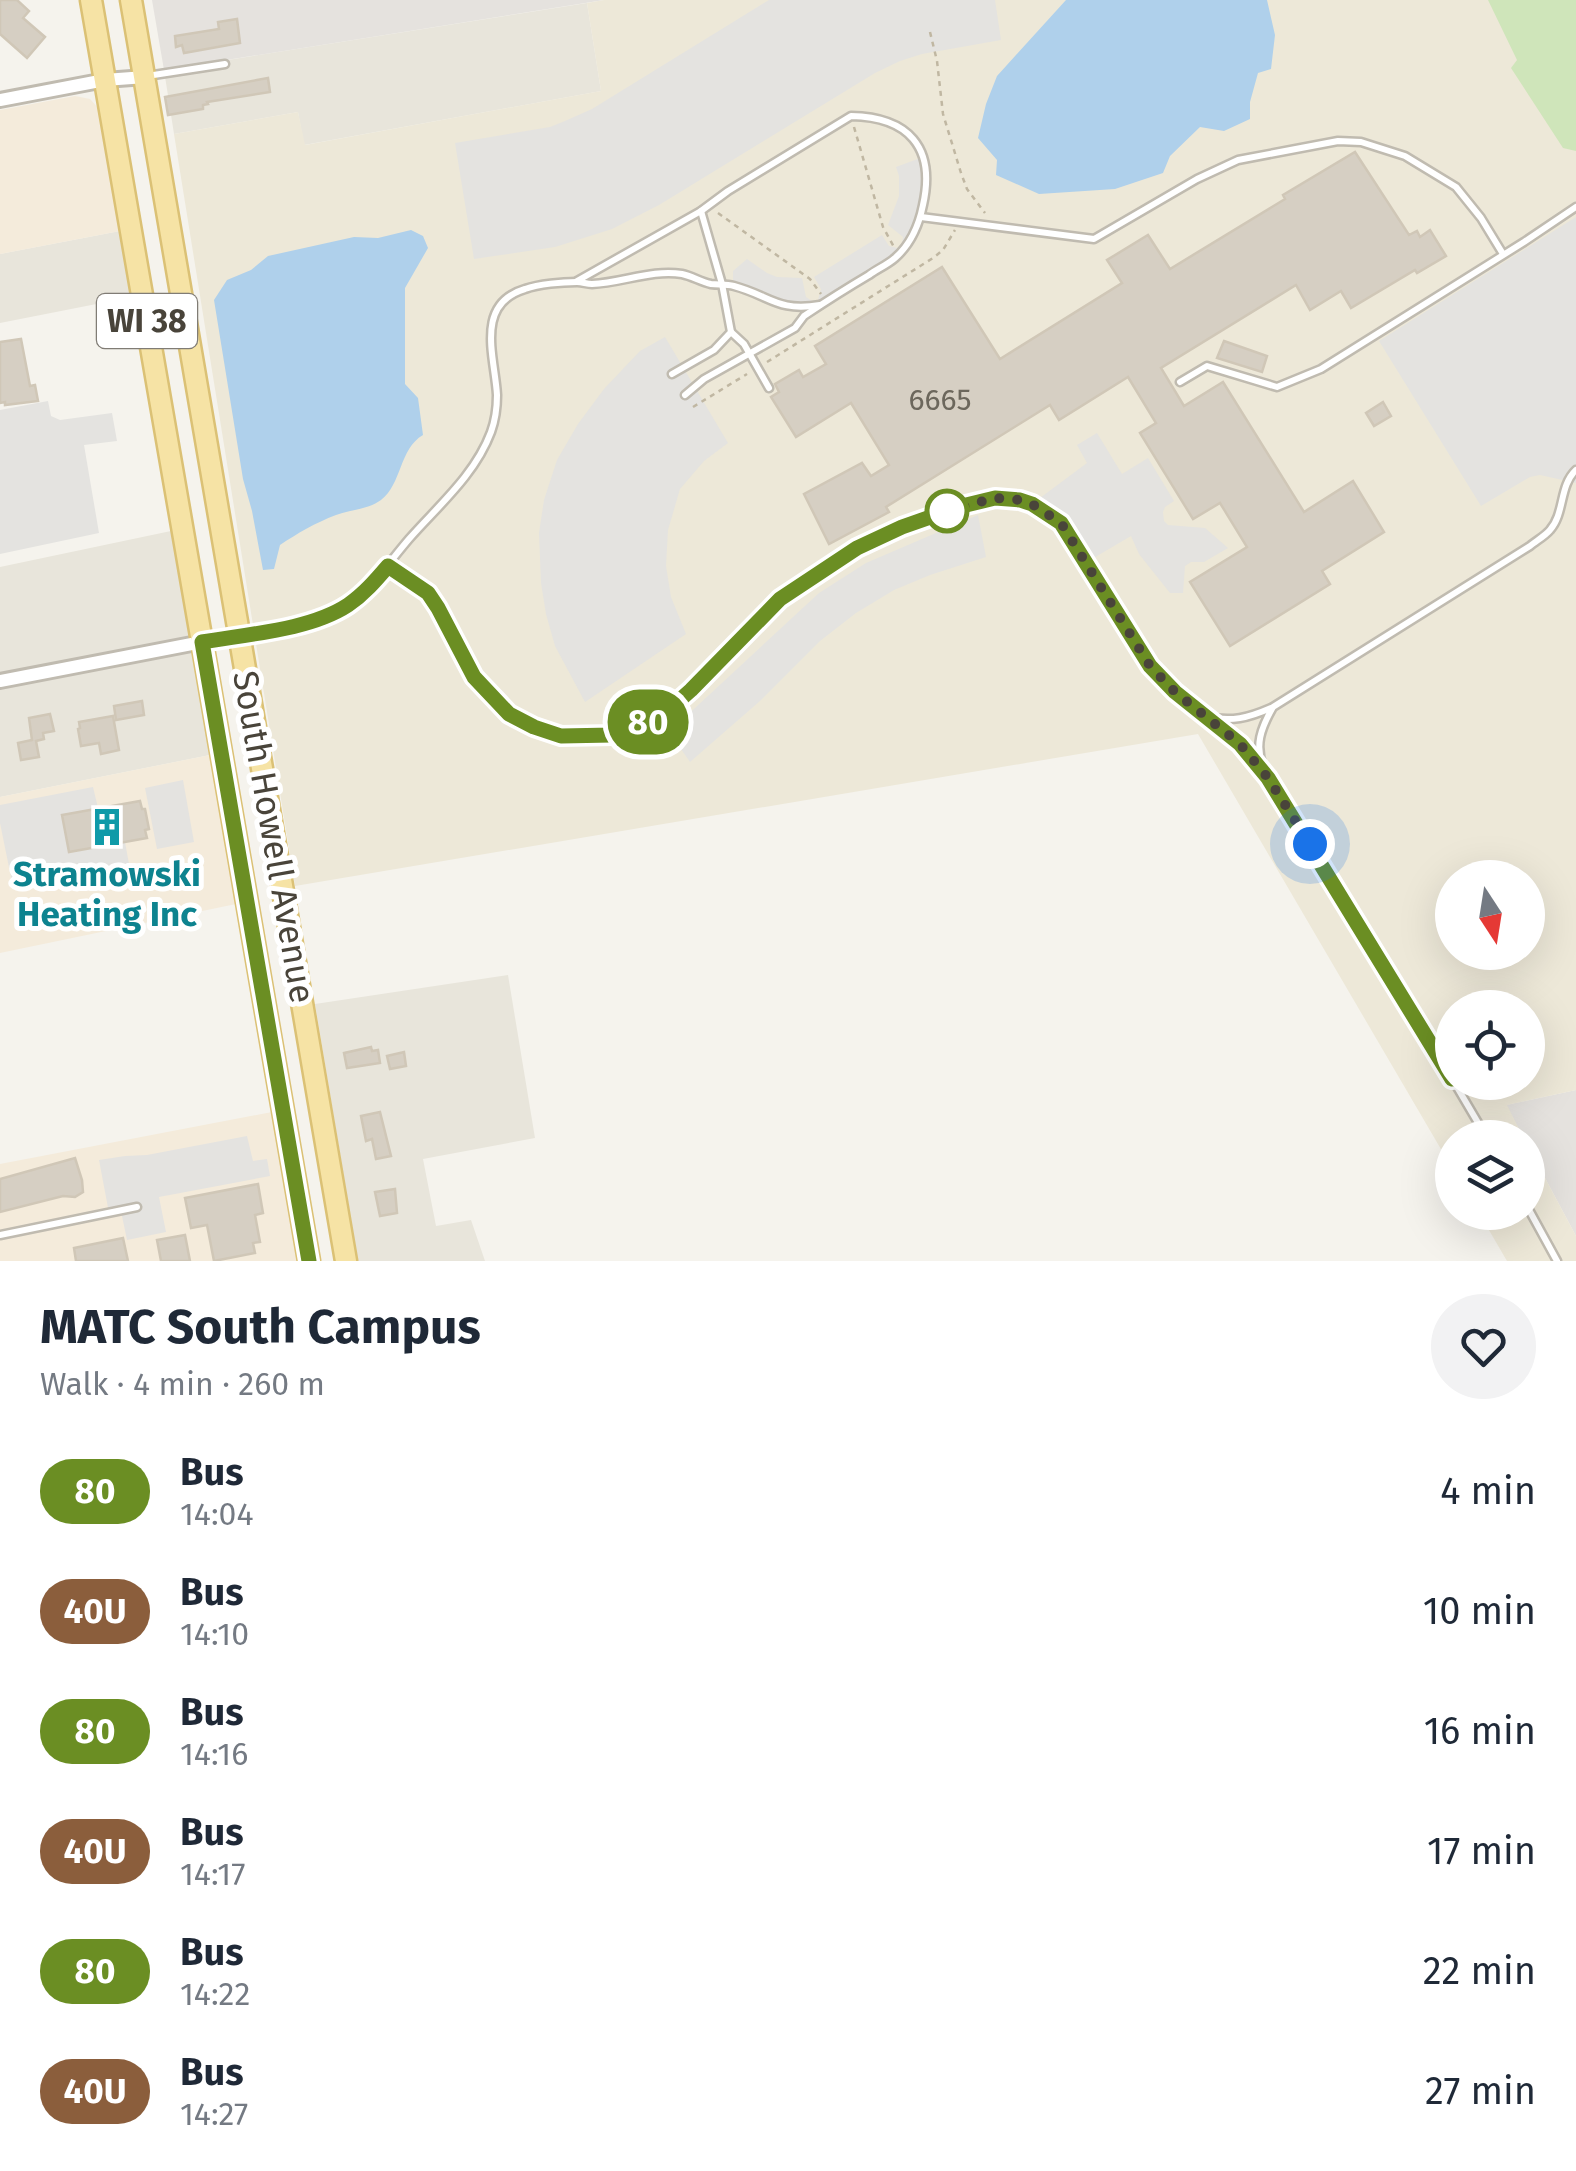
<!DOCTYPE html>
<html lang="en">
<head>
<meta charset="utf-8">
<style>
	body { margin:0; font-family:"Fira Sans",sans-serif; background:#f2f2f3; color:#1f2937; height:100vh; display:flex; flex-direction:column; font-size:38px; white-space:nowrap }
	* { box-sizing:border-box; margin:0 }
	p { font-size:32px; color:#747a83 }
	.icon { flex:none; width:55px; height:55px; fill:none; stroke:currentColor; stroke-width:2; stroke-linecap:round; stroke-linejoin:round }
	.map { position:relative; height:1261px; overflow:hidden }
	.sheet { display:flex; flex-direction:column; background:#fff; flex:1 }
	.sheet>* { flex:none }
	.badge { padding:0 20px; border-radius:32px; font-size:35px; line-height:65px }
	.needle { width:65px; rotate:168deg }
	.controls { position:absolute; left:1435px; top:860px; display:grid; gap:20px }
	.controls a { display:grid; place-items:center; width:110px; height:110px; border-radius:50%; background:#fff; box-shadow:0 10px 40px #0002; font-size:50px }
	.you { position:absolute; width:50px; height:50px; margin:-25px; border:8px solid #fff; border-radius:50%; background:#1a73e8; box-shadow:0 0 0 15px #1a73e833 }
	.map>.badge { position:absolute; translate:-50% -50%; box-shadow:0 0 0 5px #fff }
	.round { display:grid; place-items:center; flex:none; width:105px; height:105px; border-radius:52px; background:#f2f2f3 }
	.head { display:flex; align-items:center; justify-content:space-between; height:170px; padding:0 40px }
	h1 { font-size:48px; font-weight:700; line-height:75px }
	ul { padding:0; list-style:none }
	li { display:flex; align-items:center; gap:30px; height:120px; padding:0 40px }
	li div { flex:1 }
	li b { display:block; font-size:38px }
	li em { font-style:normal }
	li .badge { min-width:110px; font-weight:700; text-align:center }
	.map>svg:first-child { display:block }
	.residential { fill:#e8e5db }
	.commercial { fill:#f4ebdb }
	.industrial { fill:#e5e2de }
	.education { fill:#ede8d8; fill-rule:evenodd }
	.green { fill:#cfe5ba }
	.parking { fill:#e4e3e0 }
	.water { fill:#afd0eb }
	.building { fill:#d6cfc3; stroke:#d0c7b7; stroke-width:2.5 }
	.lines { fill:none; stroke-linecap:round; stroke-linejoin:round }
	.service-casing { stroke:#c0bbb0; stroke-width:11 }
	.minor-casing { stroke:#c0bbb0; stroke-width:18 }
	.primary-casing { stroke:#dbc175; stroke-width:25 }
	.path { stroke:#c0b7a2; stroke-width:2.5; stroke-dasharray:5 5; stroke-linecap:butt }
	.service { stroke:#fff; stroke-width:6 }
	.minor { stroke:#fff; stroke-width:12 }
	.primary { stroke:#f6e3a5; stroke-width:20 }
	.line-casing { stroke:#fff; stroke-width:22 }
	.line { stroke:#6b8e23; stroke-width:15 }
	.walk { stroke:#49443a; stroke-width:10; stroke-dasharray:0 18 }
	.stop-dot { fill:#fff; stroke:#6b8e23; stroke-width:5 }
	.labels { text-anchor:middle; dominant-baseline:central; stroke-width:10; stroke-linejoin:round; paint-order:stroke }
	.number-label { font-size:30px; fill:#6c675c }
	.shield { fill:#fff; stroke:#807c75; stroke-width:2.5 }
	.shield-label { font-size:32px; font-weight:bold; fill:#49443a }
	.street-label { font-size:35px; fill:#49443a; stroke:#fff }
	.culture-label { font-size:35px; font-weight:bold; fill:#0d838f; stroke:#fff }
</style>
</head>
<body>
<div class="map">
<svg width="1576" height="1261" viewBox="0 0 1576 1261">
	<rect width="100%" height="100%" fill="#f5f3ed"/>
	<g class="residential">
		<polygon points="587,3 601,91 304,145 298,112 174,134 164,70"/>
		<polygon points="120,231 132,297 0,323 0,254"/>
		<polygon points="171,531 210,755 0,797 0,567"/>
		<polygon points="508,975 535,1138 423,1159 436,1226 471,1220 485,1261 358,1261 315,1004"/>
	</g>
	<g class="commercial">
		<polygon points="75,96 90,99 99,109 120,231 0,254 0,110"/>
		<polygon points="210,755 236,904 0,953 0,797"/>
		<polygon points="272,1112 298,1261 0,1261 0,1164"/>
	</g>
	<g class="industrial">
		<polygon points="152,0 604,0 164,70"/>
		<polygon points="1576,1090 1576,1236 1528,1146 1528,1138 1523,1137 1506,1105"/>
	</g>
	<g class="education">
		<path d="M604 0H1576V1090L1507 1105 1523 1137 1452 1138V1168L1198 734 295 886 174 134 298 112 305 145 601 91 587 3ZM1452 878H1528V952H1452ZM1452 1008H1528V1082H1452Z"/>
		<polygon points="1528,1146 1576,1236 1576,1261 1507,1261 1479,1213 1528,1212"/>
	</g>
	<polygon class="green" points="1488,0 1576,0 1576,151 1563,148 1511,68 1517,60"/>
	<g class="parking">
		<polygon points="769,0 995,0 1001,40 922,54 900,61 875,73 659,205 612,229 555,247 474,259 455,143 550,127 565,121 592,109"/>
		<polygon points="923,157 925,162 921,217 895,258 820,305 783,306 733,285 733,271 747,259 767,273 777,277 802,278 806,297 812,301 818,300 821,289 814,277 882,235 889,246 897,248 902,245 903,237 888,225 899,196 899,176 896,167"/>
		<polygon points="1576,217 1576,483 1540,475 1530,477 1481,506 1379,341"/>
		<polygon points="665,337 728,443 704,461 680,489 668,530 666,566 671,597 686,634 585,702 555,646 546,614 541,583 539,533 544,500 557,460 578,424 604,389 640,351"/>
		<polygon points="48,401 51,416 60,420 112,413 117,441 84,445 99,533 0,554 0,410"/>
		<polygon points="1097,433 1122,474 1148,458 1174,501 1165,507 1163,512 1164,521 1168,525 1205,528 1228,548 1204,562 1191,562 1185,566 1183,593 1170,593 1139,554 1131,536 1085,563 1061,523 1032,504 1087,463 1077,445"/>
		<polygon points="978,515 986,557 930,575 894,590 856,613 820,641 760,701 690,762 667,729 681,721 819,593 866,563"/>
		<polygon points="183,780 194,842 157,849 145,788"/>
		<polygon points="93,787 98,808 62,816 69,853 125,842 129,864 13,887 0,823 0,805"/>
		<polygon points="247,1136 253,1161 267,1159 270,1176 159,1197 166,1232 127,1240 121,1211 109,1213 99,1160 125,1156 147,1155"/>
	</g>
	<g class="water">
		<polygon points="1066,0 1267,0 1275,35 1271,69 1258,73 1250,102 1250,119 1224,131 1200,127 1170,156 1163,173 1115,189 1039,194 996,175 997,160 978,138 986,104 997,76"/>
		<path d="M411 230 423 236 428 248 405 288V384L418 398 423 435C399 449 402 484 381 500 369 509 350 510 336 515 315 523 298 533 280 545L274 569 263 570 252 511 243 479 214 300 227 280 251 270 268 256 354 237 378 238Z"/>
	</g>
	<g class="building">
		<polygon points="0,0 17,0 29,11 23,18 45,37 27,58 0,34"/>
		<polygon points="237,19 240,43 184,53 182,45 176,47 175,36 219,29 218,22"/>
		<polygon points="268,78 270,92 207,102 208,104 203,105 203,109 168,115 165,97"/>
		<polygon points="1355,152 1409,235 1417,231 1420,237 1430,230 1446,256 1417,273 1415,270 1351,308 1341,291 1310,310 1296,285 1161,368 1184,406 1223,382 1304,512 1353,481 1384,532 1322,571 1330,584 1230,646 1190,582 1247,547 1220,503 1193,519 1140,433 1156,423 1128,377 1059,420 1050,405 886,507 889,512 829,544 804,494 862,463 871,476 889,465 851,403 796,437 771,397 779,392 775,384 799,370 803,377 826,364 815,346 942,267 1000,359 1122,283 1107,260 1148,235 1170,269 1285,199 1283,195"/>
		<polygon points="21,339 30,386 35,385 38,401 5,405 5,402 0,403 0,342"/>
		<polygon points="1224,341 1267,356 1262,372 1217,358"/>
		<polygon points="1383,402 1391,416 1374,426 1366,413"/>
		<polygon points="142,701 144,715 116,720 114,706"/>
		<polygon points="50,714 54,731 43,733 44,739 36,741 39,757 21,760 18,743 32,740 29,718"/>
		<polygon points="113,716 119,750 101,754 99,743 81,746 78,729 80,728 79,722"/>
		<polygon points="140,801 142,809 145,809 149,829 145,830 147,838 69,852 62,815"/>
		<polygon points="371,1047 372,1051 378,1050 380,1063 347,1068 344,1053"/>
		<polygon points="404,1052 406,1066 390,1069 387,1056"/>
		<polygon points="380,1112 391,1156 376,1159 372,1139 366,1141 361,1116"/>
		<polygon points="75,1158 82,1180 83,1192 75,1197 63,1196 0,1212 0,1179"/>
		<polygon points="258,1184 263,1213 255,1215 260,1242 253,1243 255,1253 214,1261 207,1225 191,1228 185,1198"/>
		<polygon points="395,1189 397,1213 380,1216 375,1192"/>
		<polygon points="185,1235 190,1261 161,1261 157,1240"/>
		<polygon points="123,1238 128,1261 76,1261 74,1248"/>
	</g>
	<g class="lines">
		<g class="service-casing">
			<g id="service">
				<polyline points="147,76 225,64"/>
				<polyline points="921,217 1094,239 1197,179 1238,160 1338,141 1361,142 1405,156 1456,187 1481,218 1503,254"/>
				<path d="M577 281 701 211 728 191 851 116C908 117 936 147 923 205 919 225 911 244 895 258 887 265 877 269 869 275 847 288 825 302 804 316L795 328 704 379 685 395"/>
				<polyline points="731,332 744,344 769,388"/>
				<polyline points="672,374 714,350 731,332 722,284 701,211"/>
				<polyline points="1180,382 1207,366 1277,387 1321,369 1524,242 1576,207"/>
				<polyline points="388,566 428,593 438,608 475,677 509,714 534,727 561,736 612,735 639,728 664,713 691,690 780,599 857,548 902,527 962,506 995,498 1020,501 1032,504 1061,523 1149,666 1175,693 1240,744 1268,778 1452,1079"/>
				<path d="M208 641C247 634 298 631 333 613 367 596 385 567 409 539 438 506 475 475 491 432 495 421 497 407 497 395 495 358 474 304 525 289 539 284 562 282 577 282 583 282 586 284 592 284 622 283 652 269 682 274 692 276 701 282 711 284 718 285 726 284 734 286 771 296 777 312 820 305"/>
				<path d="M1207 717C1232 722 1248 718 1271 708"/>
				<path d="M1264 768C1254 746 1261 728 1273 707L1530 546C1536 541 1545 536 1550 530 1565 513 1559 486 1576 470"/>
				<polyline points="1454,1082 1487,1138"/>
				<polyline points="1528,1208 1557,1261"/>
				<polyline points="0,1235 137,1207"/>
			</g>
		</g>
		<g class="minor-casing">
			<g id="minor">
				<polyline points="0,100 105,80 145,77"/>
				<polyline points="0,681 202,642"/>
			</g>
		</g>
		<g class="primary-casing">
			<g id="primary">
				<polyline points="91,0 309,1261"/>
				<polyline points="131,0 346,1261"/>
			</g>
		</g>
		<g class="path">
			<polyline points="930,32 937,61 943,114 961,173 967,189 985,213"/>
			<polyline points="854,127 883,227 894,247"/>
			<polyline points="718,213 810,279 821,294"/>
			<polyline points="767,362 933,258 943,250 955,230"/>
			<polyline points="693,407 747,374"/>
		</g>
		<use href="#service" class="service"/>
		<use href="#minor" class="minor"/>
		<use href="#primary" class="primary"/>
	</g>
	<g class="lines">
		<g class="line-casing">
			<path id="line" d="M309 1261 202 642C248 634 310 630 348 605 364 594 376 580 388 566L428 593 438 608 474 677 509 714 534 727 561 736 612 735 639 728 664 714 691 690 780 599 857 548 902 527 962 506 995 498 1020 500 1032 504 1061 523 1150 666 1175 692 1240 744 1268 778 1452 1079"/>
		</g>
		<use href="#line" class="line"/>
		<polyline class="walk" points="947,511 995,498 1020,500 1032,504 1061,523 1150,666 1175,692 1240,744 1268,778 1310,844"/>
	</g>
	<defs>
		<g id="building-bare" transform="scale(3)"><path d="M-4-6H4V6H1V3H-1V6H-4ZM-2.5-4.3h1.7v1.8h-1.7ZM.8-4.3h1.7v1.8H.8ZM-2.5-1h1.7V.8h-1.7ZM.8-1h1.7V.8H.8Z" fill="#0f9aa8" stroke="#fff" stroke-width="2.5" paint-order="stroke"/></g>
	</defs>
	<g fill-rule="evenodd">
		<use href="#building-bare" x="107" y="827"/>
	</g>
	<circle class="stop-dot" cx="947" cy="511" r="20"/>
	<g class="labels">
		<g class="number-label">
			<text x="940" y="400">6665</text>
		</g>
		<rect class="shield" x="97" y="294" width="100" height="54" rx="8"/>
		<g class="shield-label">
			<text x="147" y="321">WI 38</text>
		</g>
		<g class="street-label">
			<text transform="translate(274 837) rotate(80)">South Howell Avenue</text>
		</g>
		<g class="culture-label">
			<text x="107" y="874">Stramowski<tspan x="107" dy="40">Heating Inc</tspan></text>
		</g>
	</g>
</svg>
<div class="controls">
<a><svg class="needle" viewBox="-14 -14 28 28"><path d="M0-13l5 13h-10z" fill="#e53935"/><path d="M0 13l5-13h-10z" fill="#747a83"/></svg></a>
<a><svg class="icon" aria-label="locate" viewBox="0 0 24 24"><circle cx="12" cy="12" r="6"/><path d="M12 2v4M12 18v4M2 12h4M18 12h4"/></svg></a>
<a><svg class="icon" aria-label="layers" viewBox="0 0 24 24"><path d="M12 4l9 5-9 5-9-5zM3 14l9 5 9-5"/></svg></a>
</div>
<div class="you" style="left:1310px;top:844px"></div>
<b class="badge" style="left:648px;top:722px;background:#6b8e23;color:#fff">80</b>
</div>
<section class="sheet">
<div class="head"><div><h1>MATC South Campus</h1><p>Walk · 4 min · 260 m</p></div><a class="round"><svg class="icon" aria-label="heart" viewBox="0 0 24 24"><path d="M12 20l-8-8c-3-5 5-10 8-4 3-6 11-1 8 4z"/></svg></a></div>
<ul>
<li><span class="badge" style="background:#6b8e23;color:#fff">80</span><div><b>Bus</b><p>14:04</p></div><em>4 min</em></li>
<li><span class="badge" style="background:#8b5e3c;color:#fff">40U</span><div><b>Bus</b><p>14:10</p></div><em>10 min</em></li>
<li><span class="badge" style="background:#6b8e23;color:#fff">80</span><div><b>Bus</b><p>14:16</p></div><em>16 min</em></li>
<li><span class="badge" style="background:#8b5e3c;color:#fff">40U</span><div><b>Bus</b><p>14:17</p></div><em>17 min</em></li>
<li><span class="badge" style="background:#6b8e23;color:#fff">80</span><div><b>Bus</b><p>14:22</p></div><em>22 min</em></li>
<li><span class="badge" style="background:#8b5e3c;color:#fff">40U</span><div><b>Bus</b><p>14:27</p></div><em>27 min</em></li>
</ul>
</section>
</body>
</html>
